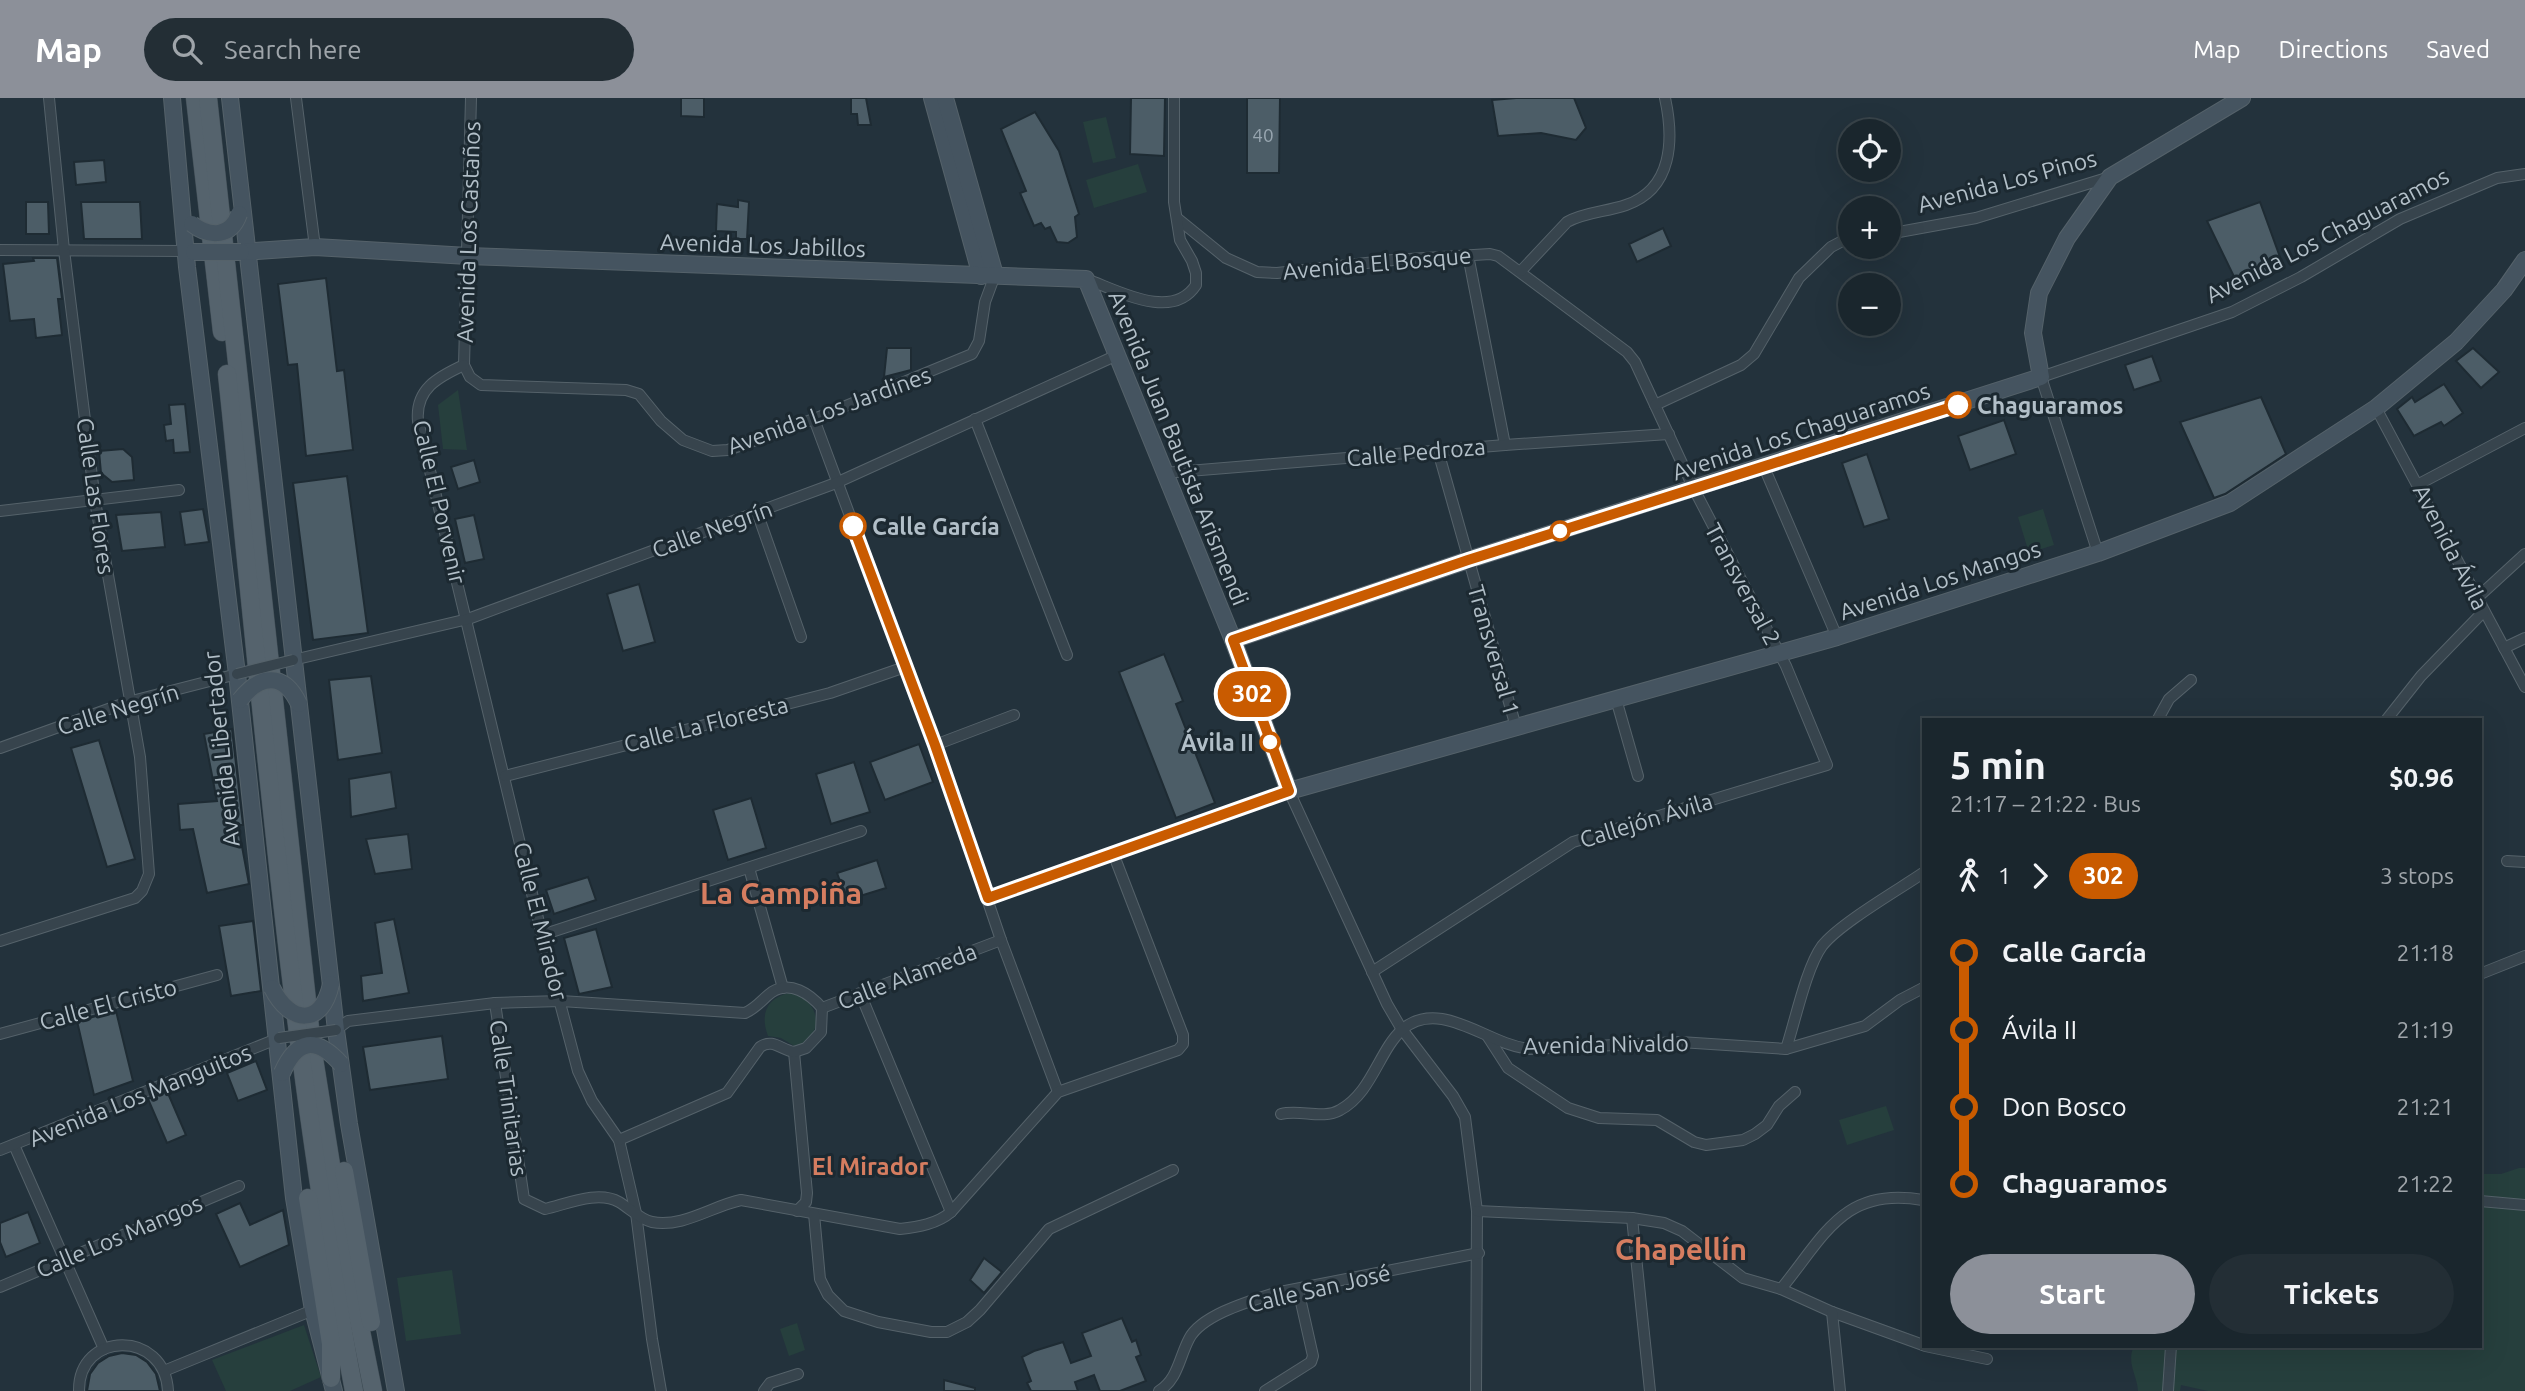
<!DOCTYPE html>
<html lang="en">
<head>
<meta charset="utf-8">
<style>
	body { margin:0; font-family:Ubuntu,sans-serif; background:#232e35; color:#f1f3f6; height:100vh; display:flex; flex-direction:column; font-size:26px; white-space:nowrap }
	* { box-sizing:border-box; margin:0 }
	p { font-size:23px; color:#9fa5aa }
	.icon { flex:none; width:38px; height:38px; fill:none; stroke:currentColor; stroke-width:2; stroke-linecap:round; stroke-linejoin:round }
	.map { position:relative; flex:1; overflow:hidden }
	.sheet { position:absolute; left:1922px; top:620px; width:560px; height:630px; display:flex; flex-direction:column; background:#1a262d; border-radius:0px; box-shadow:0 7px 28px #0002,0 0 0 2px #384349 }
	.sheet>* { flex:none }
	.badge { padding:0 14px; border-radius:23px; font-size:24px; line-height:46px }
	.tools { position:absolute; left:1838px; top:21px; display:grid; gap:14px }
	.tools a { display:grid; place-items:center; width:63px; height:63px; border-radius:50%; background:#1a262d; box-shadow:0 7px 28px #0002,0 0 0 2px #384349; font-size:35px }
	.map>.badge { position:absolute; translate:-50% -50%; box-shadow:0 0 0 4px #fff }
	.legs { display:flex; align-items:center; gap:10px; height:77px; padding:0 28px; font-size:23px }
	.legs p { margin-inline-start:auto }
	.head { display:flex; align-items:center; justify-content:space-between; height:119px; padding:0 28px }
	h1 { font-size:38px; font-weight:700; line-height:52px }
	.primary-button { display:flex; gap:14px; margin-top:auto; padding:14px 28px }
	.primary-button a { flex:1; height:80px; border-radius:42px; background:#8c9099; color:#fff; font-size:28px; font-weight:700; line-height:80px; text-align:center }
	.primary-button a+a { background:#232e35; color:#f1f3f6 }
	ul { padding:0 28px; list-style:none }
	li { display:flex; align-items:center; gap:24px; height:77px; font-size:26px }
	li i { display:grid; place-items:center; width:10px; height:100%; margin:0 9px; background:currentColor }
	li i::after { content:''; width:18px; height:18px; margin:-9px; border:5px solid; border-radius:50%; background:#1a262d }
	li p { margin-inline-start:auto }
	li:first-child i { background:linear-gradient(#0000 50%,currentColor 0) }
	li:last-child i { background:linear-gradient(currentColor 50%,#0000 0) }
	header { display:flex; align-items:center; gap:42px; box-sizing:border-box; height:98px; padding:0 35px; background:#8c9099; color:#fff }
	header strong { font-size:33px }
	nav { display:flex; gap:38px; margin-inline-start:auto; font-size:24px }
	.search { width:490px; height:63px; background:#232e35; display:flex; align-items:center; gap:18px; box-sizing:border-box; padding:0 24px; border-radius:38px; color:#9fa5aa; font-size:26px }
	.map>svg:first-child { display:block }
	.green { fill:#263f3d }
	.building { fill:#4c5d67; stroke:#1e2b33; stroke-width:2 }
	.lines { fill:none; stroke-linecap:round; stroke-linejoin:round }
	.street-casing { stroke:#55626a; stroke-width:12 }
	.secondary-casing { stroke:#55626a; stroke-width:18 }
	.primary-casing { stroke:#404d55; stroke-width:19 }
	.street { stroke:#37444d; stroke-width:10 }
	.secondary { stroke:#455460; stroke-width:16 }
	.primary { stroke:#55636d; stroke-width:18 }
	.street-bridge-casing { stroke:#55626a; stroke-width:12; stroke-linecap:butt }
	.secondary-bridge-casing { stroke:#55626a; stroke-width:18; stroke-linecap:butt }
	.street-bridge { stroke:#37444d; stroke-width:10 }
	.secondary-bridge { stroke:#455460; stroke-width:16 }
	.line-1-casing { stroke:#fff; stroke-width:16 }
	.line-1 { stroke:#c95b00; stroke-width:10 }
	.stop-1-dot { fill:#fff; stroke:#c95b00; stroke-width:3.5 }
	.labels { text-anchor:middle; dominant-baseline:central; stroke-width:6; stroke-linejoin:round; paint-order:stroke }
	.number-label { font-size:19px; fill:#98a6b0 }
	.street-label { font-size:23px; fill:#b2bfc8; stroke:#1c2931 }
	.stop-label { font-size:23px; font-weight:bold; fill:#b2bfc8; stroke:#1c2931; text-anchor:start }
	.neighbourhood-label { font-size:24px; font-weight:bold; fill:#d57d60; stroke:#1c2931 }
	.district-label { font-size:30px; font-weight:bold; fill:#d57d60; stroke:#1c2931 }
</style>
</head>
<body>
<header>
<strong>Map</strong>
<div class="search"><svg class="icon" aria-label="search" viewBox="0 0 24 24"><circle cx="10" cy="10" r="6"/><path d="M15 15l6 6"/></svg>Search here</div>
<nav><a>Map</a><a>Directions</a><a>Saved</a></nav>
</header>
<div class="map">
<svg width="2525" height="1293" viewBox="0 0 2525 1293">
	<rect width="100%" height="100%" fill="#23323c"/>
	<g class="green">
		<polygon points="1106,19 1116,60 1093,65 1083,24"/>
		<polygon points="1138,66 1147,94 1094,110 1086,82"/>
		<polygon points="458,292 467,352 443,351 438,307"/>
		<polygon points="2043,411 2054,447 2029,455 2018,419"/>
		<path d="M789 895C821 900 826 938 796 949L781 940 768 938C760 917 766 900 789 895Z"/>
		<polygon points="1886,1008 1894,1032 1847,1047 1839,1022"/>
		<path d="M2519 1070H2525V1293H2208L2181 1287 2180 1293H2138C2137 1276 2126 1265 2134 1248H2480V1076H2501Z"/>
		<polygon points="452,1172 461,1236 406,1243 397,1180"/>
		<polygon points="797,1225 805,1252 789,1258 780,1231"/>
		<polygon points="304,1227 321,1279 290,1293 226,1293 212,1262"/>
	</g>
	<g class="building">
		<polygon points="681,0 704,0 704,19 681,18"/>
		<polygon points="851,0 866,0 871,27 858,27 857,16 851,16"/>
		<polygon points="1131,0 1165,0 1164,58 1130,56"/>
		<polygon points="1247,0 1280,0 1279,75 1247,75"/>
		<polygon points="1516,0 1574,0 1586,30 1576,42 1541,35 1498,38 1492,2"/>
		<polygon points="1035,14 1059,53 1079,116 1075,119 1077,139 1068,145 1057,144 1050,129 1045,131 1041,125 1034,128 1020,95 1026,93 1001,31"/>
		<polygon points="104,62 106,84 76,87 74,64"/>
		<polygon points="738,102 749,104 747,141 736,141 736,134 716,133 717,106 738,109"/>
		<polygon points="26,104 48,104 49,136 26,136"/>
		<polygon points="81,104 140,104 142,141 84,141"/>
		<polygon points="2260,104 2284,170 2241,193 2207,123"/>
		<polygon points="1663,130 1671,148 1637,164 1629,146"/>
		<polygon points="33,160 57,160 62,201 58,201 62,237 36,240 34,221 10,223 3,166 34,163"/>
		<polygon points="326,180 337,273 344,272 353,352 306,358 297,266 288,267 278,186"/>
		<polygon points="887,250 911,250 911,272 884,279"/>
		<polygon points="2473,250 2499,274 2481,290 2456,263"/>
		<polygon points="2152,258 2161,283 2134,292 2125,267"/>
		<polygon points="2444,286 2463,315 2444,328 2441,324 2414,338 2397,311 2412,299 2415,304"/>
		<polygon points="2261,299 2286,356 2225,396 2214,400 2180,324"/>
		<polygon points="185,306 190,354 174,355 173,342 166,343 164,327 171,326 169,307"/>
		<polygon points="2004,322 2016,356 1970,372 1958,338"/>
		<polygon points="123,351 132,359 134,382 112,384 101,375 99,353"/>
		<polygon points="1867,356 1889,421 1864,429 1842,365"/>
		<polygon points="474,362 480,384 458,391 451,369"/>
		<polygon points="347,378 368,535 313,542 293,385"/>
		<polygon points="203,411 209,444 185,447 180,414"/>
		<polygon points="161,414 165,449 122,453 116,417"/>
		<polygon points="474,417 484,461 465,465 455,421"/>
		<polygon points="639,486 655,544 623,553 607,496"/>
		<polygon points="1164,556 1183,603 1176,606 1215,705 1176,720 1119,574"/>
		<polygon points="371,578 382,655 338,662 329,582"/>
		<polygon points="232,631 243,727 238,727 249,786 207,795 193,731 180,732 178,706 217,703 204,636"/>
		<polygon points="99,642 135,761 107,769 71,650"/>
		<polygon points="919,646 933,684 885,702 870,664"/>
		<polygon points="854,664 870,714 831,726 816,676"/>
		<polygon points="391,674 396,710 351,719 349,681"/>
		<polygon points="751,700 766,750 728,762 713,712"/>
		<polygon points="408,736 412,771 375,776 366,741"/>
		<polygon points="877,762 886,790 847,802 837,775"/>
		<polygon points="588,779 596,802 554,816 546,792"/>
		<polygon points="394,821 409,895 363,903 361,878 382,875 375,825"/>
		<polygon points="253,823 261,893 231,898 219,828"/>
		<polygon points="596,831 612,889 579,896 564,840"/>
		<polygon points="116,913 133,983 94,997 77,923"/>
		<polygon points="442,938 448,981 370,992 363,949"/>
		<polygon points="256,963 267,992 238,1003 227,975"/>
		<polygon points="167,993 186,1037 167,1045 148,1001"/>
		<polygon points="240,1105 250,1127 283,1112 289,1147 240,1169 216,1116"/>
		<polygon points="28,1114 40,1145 6,1159 0,1144 0,1125"/>
		<polygon points="984,1160 1002,1174 984,1195 970,1182"/>
		<polygon points="1122,1220 1132,1244 1136,1242 1141,1257 1136,1259 1146,1283 1120,1293 1100,1293 1094,1277 1075,1284 1078,1293 1031,1293 1027,1285 1031,1283 1022,1259 1034,1253 1063,1244 1071,1265 1091,1258 1082,1235"/>
		<polygon points="122,1255 136,1257 147,1264 156,1276 160,1293 87,1293 90,1276 98,1265 109,1258"/>
		<polygon points="944,1282 975,1290 975,1293 944,1293"/>
	</g>
	<g class="lines">
		<g class="street-casing">
			<g id="street">
				<polyline points="296,0 315,149"/>
				<polyline points="471,0 464,267 470,279 481,287 626,292 639,296 661,323 683,342 712,353 728,352 814,321 972,256 979,243 985,204 995,177"/>
				<polyline points="1178,121 1226,160 1257,174 1277,175 1393,162 1490,156 1498,158 1627,254 1635,264 1694,391 1786,568 1827,667 1573,744 1372,874"/>
				<polyline points="1888,136 1976,120 2110,79"/>
				<polyline points="0,152 186,153"/>
				<polyline points="1468,157 1505,347"/>
				<path d="M1521 173 1567 124C1585 114 1606 114 1626 107 1673 91 1674 41 1665 0"/>
				<path d="M1086 181C1117 192 1172 224 1196 187V175L1192 163 1180 142 1174 104V0"/>
				<path d="M464 267C438 279 415 291 418 323L542 837 578 973 592 1003 619 1042 636 1115 652 1241 661 1293"/>
				<polyline points="1655,307 1741,267 1754,256 1799,180 1831,149 1850,139"/>
				<polyline points="2376,310 2525,589"/>
				<polyline points="814,321 935,647 1001,842 1058,994"/>
				<polyline points="975,321 1067,557"/>
				<polyline points="1438,353 1516,629"/>
				<polyline points="1764,369 1837,539"/>
				<polyline points="1164,375 1505,347 1669,336"/>
				<polyline points="2419,386 2525,330"/>
				<polyline points="0,413 179,392"/>
				<polyline points="757,414 801,539"/>
				<polyline points="2098,455 2041,279 2232,214 2301,179 2400,121 2497,80 2525,76"/>
				<polyline points="2477,500 2525,456"/>
				<polyline points="2504,550 2525,540"/>
				<polyline points="293,562 468,521 836,385 1115,258"/>
				<polyline points="1616,601 1638,678"/>
				<polyline points="2158,621 2169,601 2191,582"/>
				<polyline points="2387,621 2421,578 2484,513"/>
				<polyline points="935,647 1014,617"/>
				<polyline points="0,650 128,604 237,576"/>
				<polyline points="505,678 830,595 905,569"/>
				<polyline points="2507,763 2525,764"/>
				<polyline points="749,770 783,890"/>
				<polyline points="988,800 1289,693 1387,906 1401,930 1453,998 1465,1019 1477,1113 1476,1293"/>
				<polyline points="542,837 861,733"/>
				<polyline points="0,843 135,800 142,793 149,776 140,659 95,403 64,152 49,0"/>
				<polyline points="2480,876 2525,858"/>
				<polyline points="860,895 951,1114"/>
				<path d="M495 905 524 1101 545 1111C567 1106 598 1092 619 1104 629 1110 641 1122 652 1124 683 1130 712 1108 741 1102L900 1131C918 1129 937 1126 951 1114L1058 994 1178 952 1183 946V937L1113 755"/>
				<path d="M336 932 348 923 495 905 561 903 745 915C758 909 761 902 772 894 790 882 810 896 822 910L1001 842"/>
				<polyline points="0,936 217,877"/>
				<polyline points="1488,939 1508,970 1568,1010 1599,1020 1657,1022 1694,1044 1706,1047 1743,1042 1755,1036 1767,1027 1779,1008 1795,994"/>
				<path d="M1786 951C1795 924 1806 870 1822 848 1839 826 1898 792 1923 775"/>
				<polyline points="794,954 807,1095 806,1104 797,1113"/>
				<path d="M1281 1016C1300 1011 1323 1022 1340 1012 1385 988 1381 912 1442 921 1472 926 1498 947 1529 951L1680 944 1786 951 1865 928 1900 902 1923 890"/>
				<path d="M619 1042 727 995 760 949C773 940 781 952 794 954L806 950 821 934 822 910"/>
				<polyline points="14,1047 104,1251"/>
				<polyline points="0,1052 279,940"/>
				<polyline points="2480,1103 2525,1107"/>
				<polyline points="1477,1113 1632,1120 1664,1125 1682,1133 1743,1180 1781,1191 1832,1214 1923,1247"/>
				<polyline points="814,1116 820,1181 828,1197 844,1213 878,1224 931,1234 947,1234 967,1224 980,1212 1049,1131 1173,1072"/>
				<polyline points="1632,1120 1650,1293"/>
				<polyline points="0,1189 239,1088"/>
				<path d="M1781 1191C1825 1137 1844 1088 1923 1102"/>
				<polyline points="1832,1214 1840,1293"/>
				<polyline points="1925,1248 1987,1261"/>
				<polyline points="164,1273 313,1212"/>
				<path d="M79 1293C78 1233 165 1231 168 1293"/>
				<polyline points="764,1293 770,1285 798,1276"/>
				<path d="M1159 1293C1178 1281 1179 1260 1189 1241 1201 1217 1250 1203 1275 1195L1479 1155"/>
				<polyline points="1265,1293 1311,1264 1313,1258 1298,1191"/>
				<polyline points="2168,1293 2171,1248"/>
			</g>
		</g>
		<g class="secondary-casing">
			<g id="secondary">
				<polyline points="172,0 187,169 237,576 294,1100 313,1212 334,1293"/>
				<polyline points="230,0 336,932 349,1026 396,1293"/>
				<polyline points="932,0 981,178"/>
				<polyline points="945,0 995,177"/>
				<polyline points="241,154 315,149 468,158 1086,181 1233,542 1289,693 1837,539 2098,455 2230,405 2376,310 2456,244 2504,192 2525,162"/>
				<polyline points="1233,542 1468,462 2041,279 2033,235 2039,195 2067,140 2110,79 2242,0"/>
			</g>
		</g>
		<g class="primary-casing">
			<g id="primary">
				<polyline points="195,0 222,234"/>
				<polyline points="208,0 312,948 344,1148 373,1293"/>
				<path d="M227 276C263 616 290 957 354 1293"/>
				<polyline points="344,1073 371,1224"/>
				<polyline points="308,1100 331,1246 331,1280"/>
			</g>
		</g>
		<use href="#street" class="street"/>
		<use href="#secondary" class="secondary"/>
		<use href="#primary" class="primary"/>
		<g class="street-bridge-casing">
			<g id="street-bridge">
				<polyline points="237,576 293,562"/>
				<polyline points="279,940 336,932"/>
			</g>
		</g>
		<g class="secondary-bridge-casing">
			<g id="secondary-bridge">
				<path d="M192 126C210 140 231 139 239 116"/>
				<polyline points="194,154 241,154"/>
				<path d="M240 602C260 576 284 574 299 606"/>
				<path d="M272 890C290 926 322 929 331 886"/>
				<path d="M282 975C297 941 316 938 341 966"/>
			</g>
		</g>
		<use href="#street-bridge" class="street-bridge"/>
		<use href="#secondary-bridge" class="secondary-bridge"/>
	</g>
	<g class="lines">
		<g class="line-1-casing">
			<polyline id="line-1" points="853,428 935,647 988,800 1289,693 1233,542 1468,462 1958,307"/>
		</g>
		<use href="#line-1" class="line-1"/>
	</g>
	<g class="stop-1-dot">
		<circle cx="1958" cy="307" r="12"/>
		<circle cx="853" cy="428" r="12"/>
		<circle cx="1560" cy="433" r="9"/>
		<circle cx="1270" cy="644" r="9"/>
	</g>
	<g class="labels">
		<g class="number-label">
			<text x="1263" y="37">40</text>
		</g>
		<g class="street-label">
			<text transform="translate(2007 83) rotate(-15)">Avenida Los Pinos</text>
			<text transform="translate(468 134) rotate(-88)">Avenida Los Castaños</text>
			<text transform="translate(2327 137) rotate(-27)">Avenida Los Chaguaramos</text>
			<text transform="translate(763 147) rotate(2)">Avenida Los Jabillos</text>
			<text transform="translate(1377 165) rotate(-5)">Avenida El Bosque</text>
			<text transform="translate(829 312) rotate(-20)">Avenida Los Jardines</text>
			<text transform="translate(1801 333) rotate(-18)">Avenida Los Chaguaramos</text>
			<text transform="translate(1179 350) rotate(68)">Avenida Juan Bautista Arismendi</text>
			<text transform="translate(1416 354) rotate(-5)">Calle Pedroza</text>
			<text transform="translate(96 398) rotate(82)">Calle Las Flores</text>
			<text transform="translate(440 404) rotate(77)">Calle El Porvenir</text>
			<text transform="translate(712 431) rotate(-20)">Calle Negrín</text>
			<text transform="translate(2451 449) rotate(63)">Avenida Ávila</text>
			<text transform="translate(1940 482) rotate(-18)">Avenida Los Mangos</text>
			<text transform="translate(1743 486) rotate(62)">Transversal 2</text>
			<text transform="translate(1494 552) rotate(74)">Transversal 1</text>
			<text transform="translate(118 611) rotate(-17)">Calle Negrín</text>
			<text transform="translate(706 626) rotate(-14)">Calle La Floresta</text>
			<text transform="translate(221 651) rotate(-96)">Avenida Libertador</text>
			<text transform="translate(1646 722) rotate(-17)">Callejón Ávila</text>
			<text transform="translate(541 823) rotate(76)">Calle El Mirador</text>
			<text transform="translate(907 878) rotate(-21)">Calle Alameda</text>
			<text transform="translate(108 906) rotate(-15)">Calle El Cristo</text>
			<text transform="translate(1606 946) rotate(-1)">Avenida Nivaldo</text>
			<text transform="translate(140 997) rotate(-22)">Avenida Los Manguitos</text>
			<text transform="translate(509 1000) rotate(82)">Calle Trinitarias</text>
			<text transform="translate(119 1138) rotate(-23)">Calle Los Mangos</text>
			<text transform="translate(1319 1190) rotate(-13)">Calle San José</text>
		</g>
		<g class="stop-label">
			<text x="1977" y="307">Chaguaramos</text>
			<text x="872" y="428">Calle García</text>
			<text x="1254" y="644" text-anchor="end">Ávila II</text>
		</g>
		<g class="neighbourhood-label">
			<text x="870" y="1068">El Mirador</text>
		</g>
		<g class="district-label">
			<text x="781" y="795">La Campiña</text>
			<text x="1681" y="1151">Chapellín</text>
		</g>
	</g>
</svg>
<div class="tools">
<a><svg class="icon" aria-label="locate" viewBox="0 0 24 24"><circle cx="12" cy="12" r="6"/><path d="M12 2v4M12 18v4M2 12h4M18 12h4"/></svg></a>
<a>+</a>
<a>−</a>
</div>
<b class="badge" style="left:1252px;top:596px;background:#c95b00;color:#fff">302</b>
<section class="sheet">
<div class="head"><div><h1>5 min</h1><p>21:17 – 21:22 · Bus</p></div><b>$0.96</b></div>
<div class="legs"><svg class="icon" aria-label="walk" viewBox="0 0 24 24"><circle cx="13" cy="4" r="2"/><path d="M13 8l-2 6 4 7M11 14l-3 7M7 12l3-4h3l4 4"/></svg>1<svg class="icon" aria-label="forward" viewBox="0 0 24 24"><path d="M9 5l7 7-7 7"/></svg><b class="badge" style="background:#c95b00;color:#fff">302</b><p>3 stops</p></div>
<ul>
<li><i style="color:#c95b00"></i><b>Calle García</b><p>21:18</p></li>
<li><i style="color:#c95b00"></i><span>Ávila II</span><p>21:19</p></li>
<li><i style="color:#c95b00"></i><span>Don Bosco</span><p>21:21</p></li>
<li><i style="color:#c95b00"></i><b>Chaguaramos</b><p>21:22</p></li>
</ul>
<div class="primary-button"><a>Start</a><a>Tickets</a></div>
</section>
</div>
</body>
</html>
